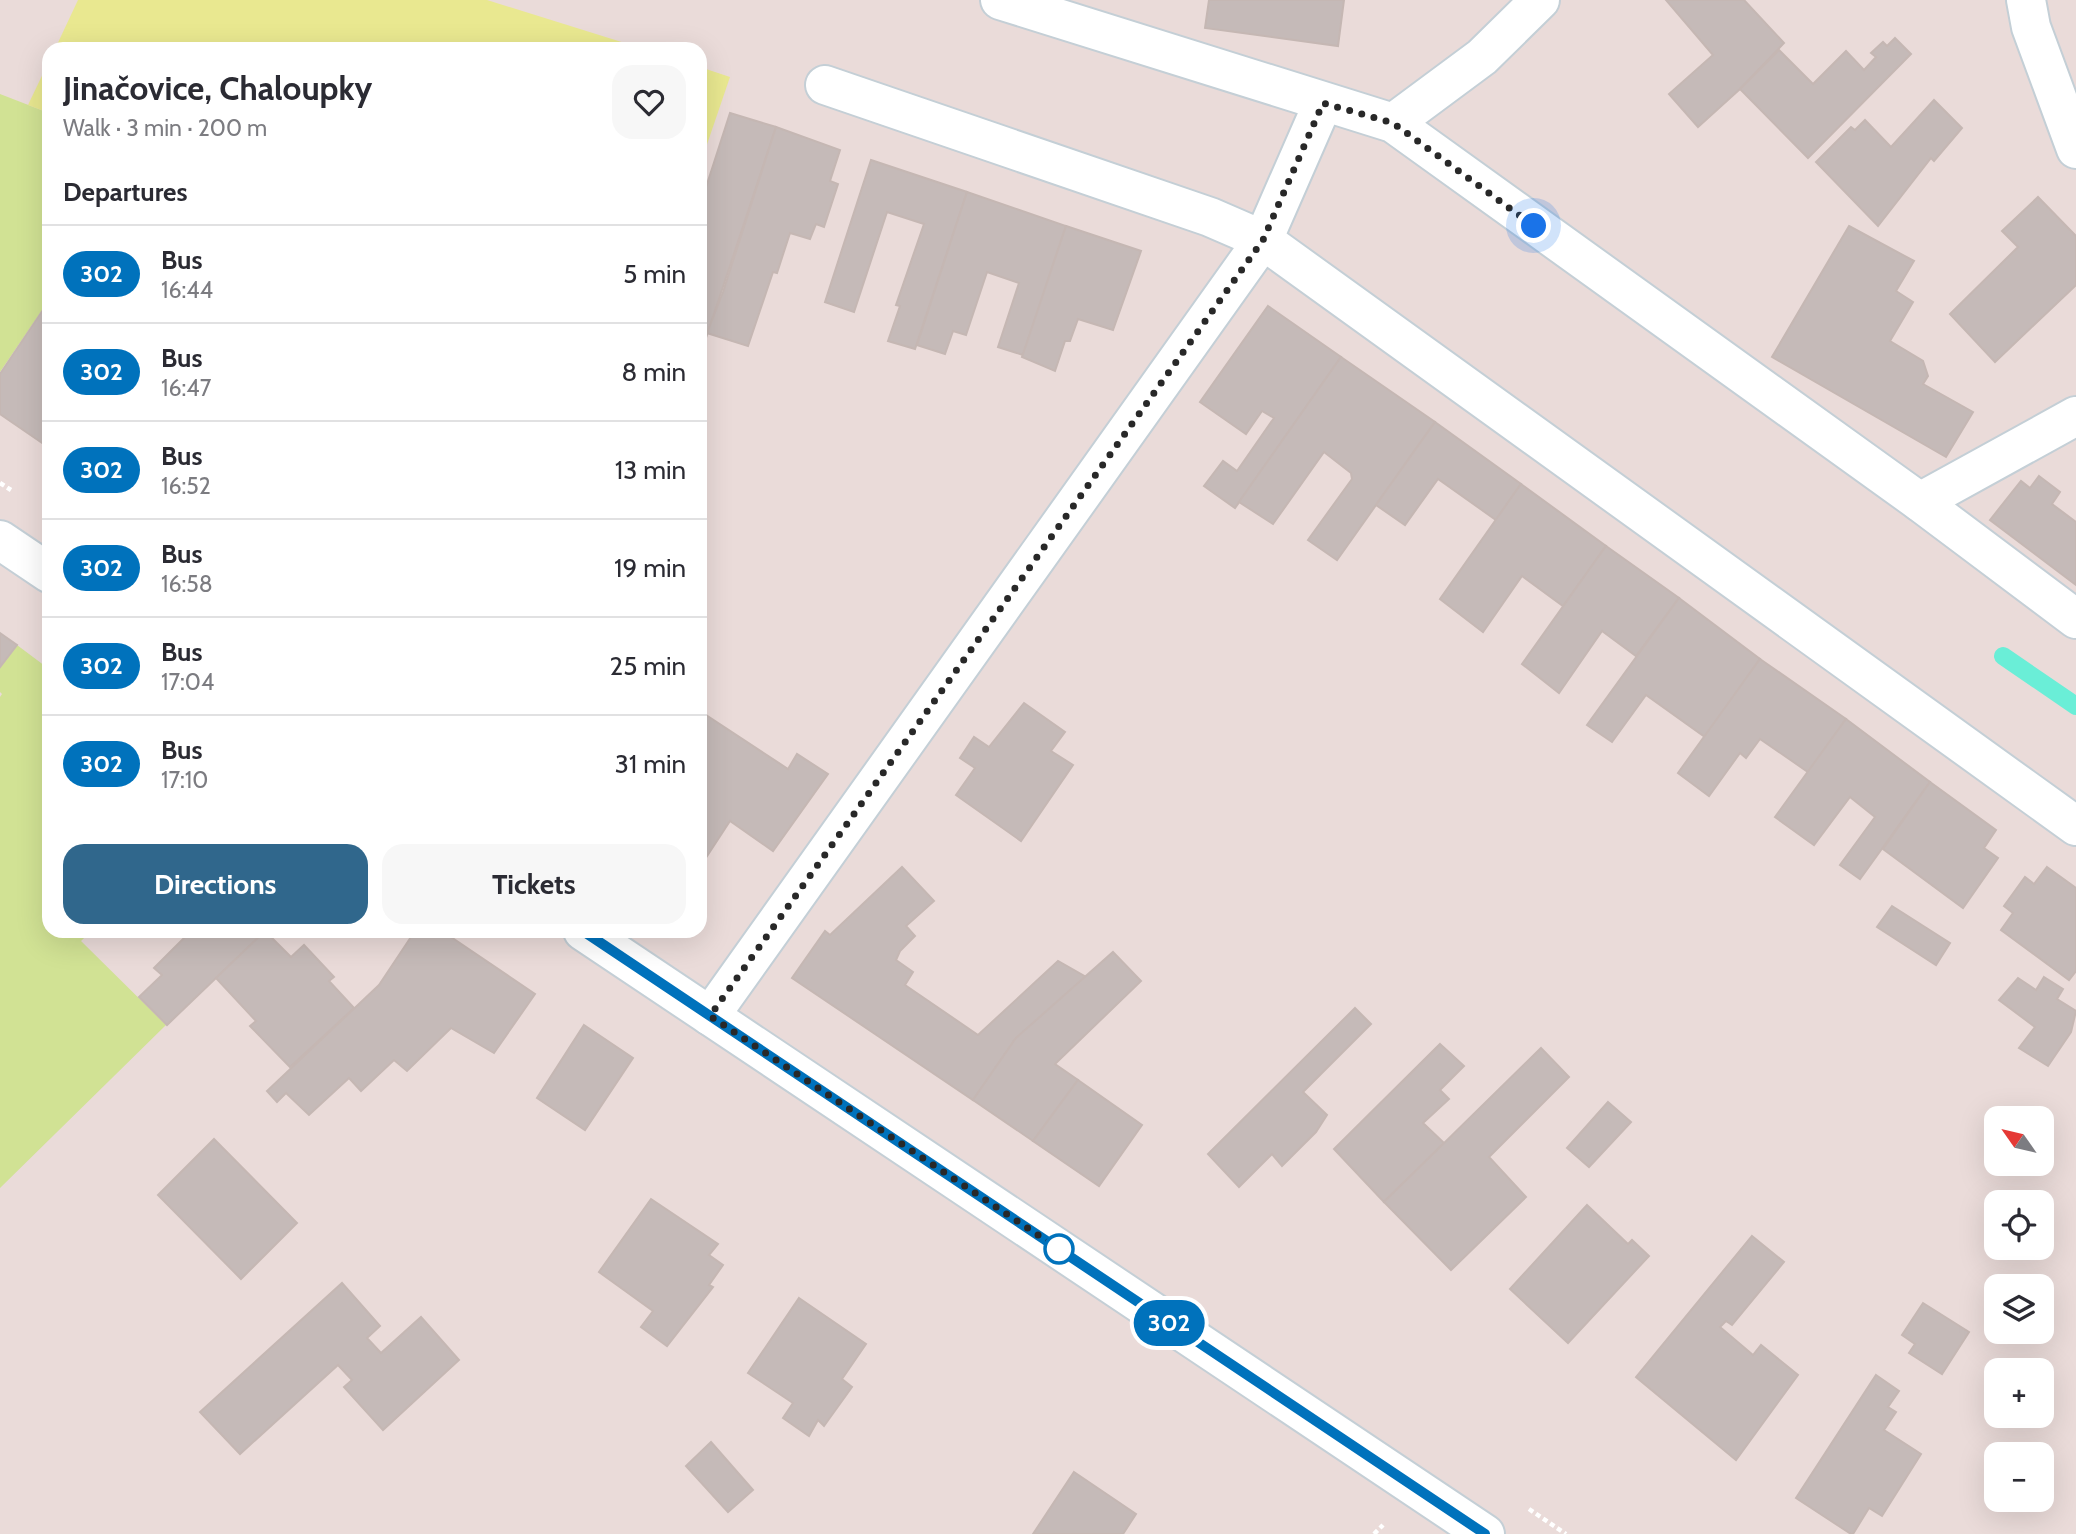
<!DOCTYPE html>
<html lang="en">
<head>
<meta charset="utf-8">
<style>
	body { margin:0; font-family:Cabin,sans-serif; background:#f7f7f7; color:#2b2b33; height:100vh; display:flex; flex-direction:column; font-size:26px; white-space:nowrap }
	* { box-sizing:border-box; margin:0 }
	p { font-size:23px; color:#7c7c81 }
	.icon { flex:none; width:38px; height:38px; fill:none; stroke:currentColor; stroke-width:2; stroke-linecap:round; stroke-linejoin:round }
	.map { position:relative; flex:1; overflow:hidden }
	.drawer { position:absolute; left:42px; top:42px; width:665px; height:896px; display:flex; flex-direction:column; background:#fff; border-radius:21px; box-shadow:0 7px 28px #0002 }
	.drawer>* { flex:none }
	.badge { padding:0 14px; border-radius:23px; font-size:24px; line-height:46px }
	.needle { width:46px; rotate:304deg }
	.buttons { position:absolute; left:1984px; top:1106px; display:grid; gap:14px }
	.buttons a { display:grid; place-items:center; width:70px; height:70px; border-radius:14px; background:#fff; box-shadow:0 7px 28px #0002; font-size:35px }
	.you { position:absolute; width:35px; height:35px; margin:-18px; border:5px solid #fff; border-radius:50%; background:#1a73e8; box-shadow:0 0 0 10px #1a73e833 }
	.map>.badge { position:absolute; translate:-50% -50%; box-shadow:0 0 0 4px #fff }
	h2 { padding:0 21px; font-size:26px; line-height:63px }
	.round { display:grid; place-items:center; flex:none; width:74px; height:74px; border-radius:21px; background:#f7f7f7 }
	.overview { display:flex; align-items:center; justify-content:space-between; height:119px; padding:0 21px }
	h1 { font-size:33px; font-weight:700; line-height:52px }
	.cta { display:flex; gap:14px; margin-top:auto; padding:14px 21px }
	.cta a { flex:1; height:80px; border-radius:21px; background:#30678c; color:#fff; font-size:28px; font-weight:700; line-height:80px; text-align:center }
	.cta a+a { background:#f7f7f7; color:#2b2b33 }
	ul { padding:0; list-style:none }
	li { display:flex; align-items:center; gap:21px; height:98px; padding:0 21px; border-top:2px solid #e1e1e2 }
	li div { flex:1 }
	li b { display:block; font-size:26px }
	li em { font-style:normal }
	li .badge { min-width:77px; font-weight:700; text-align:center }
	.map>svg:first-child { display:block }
	.green { fill:#d1e294 }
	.pitch { fill:#e9e890 }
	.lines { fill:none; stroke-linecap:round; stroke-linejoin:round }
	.stream { stroke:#6aeed7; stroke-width:18 }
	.building { fill:#c5bab8; stroke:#c5b7b3; stroke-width:2 }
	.minor-casing { stroke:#c4cfd6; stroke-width:42 }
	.path { stroke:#fff; stroke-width:4.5; stroke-dasharray:5 3.5; stroke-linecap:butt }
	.minor { stroke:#fff; stroke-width:38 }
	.line-casing { stroke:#fff; stroke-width:16 }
	.line { stroke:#0072bc; stroke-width:10 }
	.walk { stroke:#282828; stroke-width:7; stroke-dasharray:0 12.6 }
	.stop-dot { fill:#fff; stroke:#0072bc; stroke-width:3.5 }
</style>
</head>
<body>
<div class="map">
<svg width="2076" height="1534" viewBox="0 0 2076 1534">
	<rect width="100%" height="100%" fill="#eadbd9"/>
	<g class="green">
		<polygon points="0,94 49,113 49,300 0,372"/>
		<polygon points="17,645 49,669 49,931 91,931 81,941 166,1025 0,1188 0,697 2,694 0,692 0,667"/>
	</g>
	<g class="pitch">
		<polygon points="78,0 487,0 644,49 55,49"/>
		<polygon points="49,61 49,113 28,105"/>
		<polygon points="700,67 730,77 700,165"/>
	</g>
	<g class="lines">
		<polyline class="stream" points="2003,656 2076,706"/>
	</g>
	<g class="building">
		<polygon points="1209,0 1344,0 1338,46 1205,28"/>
		<polygon points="1666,0 1744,0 1784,43 1740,89 1698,127 1669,94 1713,55"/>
		<polygon points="1895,38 1911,54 1808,158 1740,89 1779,50 1813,84 1846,51 1864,70 1876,57 1871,53 1883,42 1887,46"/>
		<polygon points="1934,100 1962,128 1934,161 1931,158 1878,226 1816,162 1851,127 1855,130 1865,120 1891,147"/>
		<polygon points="730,113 776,127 700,356 700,206"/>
		<polygon points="776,127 840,150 830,181 838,184 824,227 816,224 810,239 790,233 777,273 773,272 748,346 707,333 723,292"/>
		<polygon points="871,160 967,192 915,349 888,341 900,306 896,305 924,224 887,212 854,312 825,302"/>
		<polygon points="967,192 1066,226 1023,355 998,347 1019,283 987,272 966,335 953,331 945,354 917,345"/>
		<polygon points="2038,197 2076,236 2076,285 1995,362 1950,314 2018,247 2002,231"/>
		<polygon points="1066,226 1141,251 1113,330 1078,319 1070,341 1065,341 1055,371 1022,357"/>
		<polygon points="1849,226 1914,261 1896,291 1913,302 1890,341 1923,361 1928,376 1923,384 1973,412 1946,457 1772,357"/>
		<polygon points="49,301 49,446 48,447 0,414 0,374"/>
		<polygon points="1268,306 1341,357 1235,508 1204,486 1223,461 1237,471 1274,418 1262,411 1246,434 1200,402"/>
		<polygon points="1341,357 1435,422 1337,560 1308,540 1352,479 1351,473 1324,452 1273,524 1239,502"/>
		<polygon points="1435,422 1521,484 1496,520 1438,479 1405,525 1376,505"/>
		<polygon points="2039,476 2060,492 2052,504 2076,522 2076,585 1990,520 2021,481 2030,488"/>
		<polygon points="1521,484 1606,546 1563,606 1522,576 1483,632 1440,599"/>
		<polygon points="1606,546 1679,598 1636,656 1602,631 1559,693 1522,664"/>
		<polygon points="1679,598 1760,659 1705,737 1646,695 1612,742 1587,725"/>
		<polygon points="0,633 17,645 0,667"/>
		<polygon points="1760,659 1846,719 1808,772 1760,739 1746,758 1740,753 1709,796 1678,773"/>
		<polygon points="1024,703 1065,732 1051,751 1073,765 1021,841 956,795 975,768 960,758 974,737 989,747"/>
		<polygon points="700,711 788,769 797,754 828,774 773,851 730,821 700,867"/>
		<polygon points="1846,719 1930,782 1860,879 1840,865 1875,817 1850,797 1814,845 1775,817"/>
		<polygon points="1930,782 1996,830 1984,848 1998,858 1963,908 1883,849"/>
		<polygon points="902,867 934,901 906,926 915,936 900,951 896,960 913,972 905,985 978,1035 1058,961 1086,977 1016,1038 973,1100 792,978 825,931 830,935"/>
		<polygon points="2047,867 2076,888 2076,971 2069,980 2001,930 2013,913 2004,906 2025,877 2034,884"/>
		<polygon points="1892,906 1950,943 1936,965 1877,927"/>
		<polygon points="191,931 265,931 167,1025 139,997 162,975 154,968"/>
		<polygon points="265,931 291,957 304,945 334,977 329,981 354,1008 290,1067 250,1026 256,1021 216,978"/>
		<polygon points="415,931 442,931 535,994 494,1053 451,1028 407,1071 394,1060 361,1091 349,1078 309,1115 286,1093 277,1102 267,1091 379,985"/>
		<polygon points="1113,952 1141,981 1055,1064 1078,1080 1033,1141 973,1100 1016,1038"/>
		<polygon points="2044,977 2063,989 2057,999 2076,1011 2071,1032 2048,1066 2019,1048 2035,1027 1999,1000 2018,978 2036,990"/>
		<polygon points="1355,1008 1371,1024 1303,1092 1327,1115 1316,1132 1282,1166 1272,1154 1239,1187 1208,1154"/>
		<polygon points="584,1025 633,1058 585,1130 537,1098"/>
		<polygon points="1440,1044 1464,1066 1440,1090 1449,1099 1423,1123 1444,1143 1384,1202 1334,1149"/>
		<polygon points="1541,1048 1569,1077 1489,1157 1526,1197 1451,1270 1384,1202"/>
		<polygon points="1078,1080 1142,1125 1099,1186 1033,1141"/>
		<polygon points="1608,1102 1631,1122 1589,1167 1567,1148"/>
		<polygon points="214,1139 297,1223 241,1279 158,1195"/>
		<polygon points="651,1199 718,1244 709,1255 723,1265 709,1285 713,1287 667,1346 641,1327 653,1311 599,1272"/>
		<polygon points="1587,1205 1628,1244 1632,1240 1649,1256 1568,1343 1510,1289"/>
		<polygon points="1752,1236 1784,1262 1732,1325 1726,1321 1720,1327 1753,1355 1761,1345 1798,1375 1736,1460 1636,1377"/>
		<polygon points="342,1283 380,1326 367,1338 381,1353 421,1317 459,1360 383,1430 344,1387 352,1380 338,1365 240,1454 200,1412"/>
		<polygon points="799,1298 866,1344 842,1379 852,1387 824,1426 818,1420 809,1436 783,1418 793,1403 748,1373"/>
		<polygon points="1923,1303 1969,1332 1942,1374 1909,1353 1915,1344 1902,1335"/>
		<polygon points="1876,1375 1899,1391 1888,1407 1896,1412 1884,1430 1921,1454 1882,1516 1869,1508 1853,1534 1851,1534 1796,1498"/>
		<polygon points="711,1442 753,1490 728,1512 686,1466"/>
		<polygon points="1074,1472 1136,1514 1123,1534 1033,1534"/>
	</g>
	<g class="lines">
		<g class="minor-casing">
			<g id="minor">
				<polyline points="1000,0 1393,123 1920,502 2076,619"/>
				<polyline points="2026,0 2031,27 2076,149"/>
				<polyline points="825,85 1210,217 1263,240 2076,826"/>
				<polyline points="1393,123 1482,57 1540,0"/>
				<polyline points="1920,502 2076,416"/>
				<polyline points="0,540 49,573"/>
				<polyline points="583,931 1485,1534"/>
				<polyline points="710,1016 1263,240 1323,103"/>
			</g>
		</g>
		<g class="path">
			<polyline points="0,483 11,490"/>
			<polyline points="1529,1509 1566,1534"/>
			<polyline points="1374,1534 1383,1525"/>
		</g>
		<use href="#minor" class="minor"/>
	</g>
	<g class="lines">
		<g class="line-casing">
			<polyline id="line" points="583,931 1485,1534"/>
		</g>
		<use href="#line" class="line"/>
		<polyline class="walk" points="1059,1249 710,1016 1263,240 1323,103 1393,123 1534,226"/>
	</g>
	<circle class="stop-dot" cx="1059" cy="1249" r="14"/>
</svg>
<div class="buttons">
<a><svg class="needle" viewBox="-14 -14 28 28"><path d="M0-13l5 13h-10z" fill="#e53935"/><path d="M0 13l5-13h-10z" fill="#7c7c81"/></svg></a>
<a><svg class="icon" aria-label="locate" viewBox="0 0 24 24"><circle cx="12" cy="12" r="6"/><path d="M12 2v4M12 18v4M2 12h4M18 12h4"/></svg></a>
<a><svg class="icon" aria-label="layers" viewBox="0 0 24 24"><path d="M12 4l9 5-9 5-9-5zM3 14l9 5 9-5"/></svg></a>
<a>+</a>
<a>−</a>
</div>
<div class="you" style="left:1534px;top:226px"></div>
<b class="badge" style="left:1169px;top:1323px;background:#0072bc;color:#fff">302</b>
<section class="drawer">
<div class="overview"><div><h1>Jinačovice, Chaloupky</h1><p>Walk · 3 min · 200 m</p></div><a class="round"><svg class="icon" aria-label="heart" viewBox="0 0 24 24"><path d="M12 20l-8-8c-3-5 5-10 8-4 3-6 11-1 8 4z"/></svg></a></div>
<h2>Departures</h2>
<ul>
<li><span class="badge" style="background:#0072bc;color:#fff">302</span><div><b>Bus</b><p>16:44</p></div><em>5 min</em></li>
<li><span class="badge" style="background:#0072bc;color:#fff">302</span><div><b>Bus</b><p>16:47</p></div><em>8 min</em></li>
<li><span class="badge" style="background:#0072bc;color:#fff">302</span><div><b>Bus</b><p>16:52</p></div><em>13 min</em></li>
<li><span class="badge" style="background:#0072bc;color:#fff">302</span><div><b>Bus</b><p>16:58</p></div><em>19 min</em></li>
<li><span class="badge" style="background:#0072bc;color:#fff">302</span><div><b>Bus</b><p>17:04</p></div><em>25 min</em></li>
<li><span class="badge" style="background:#0072bc;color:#fff">302</span><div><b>Bus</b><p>17:10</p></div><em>31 min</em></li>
</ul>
<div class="cta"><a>Directions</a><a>Tickets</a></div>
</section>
</div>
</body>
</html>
